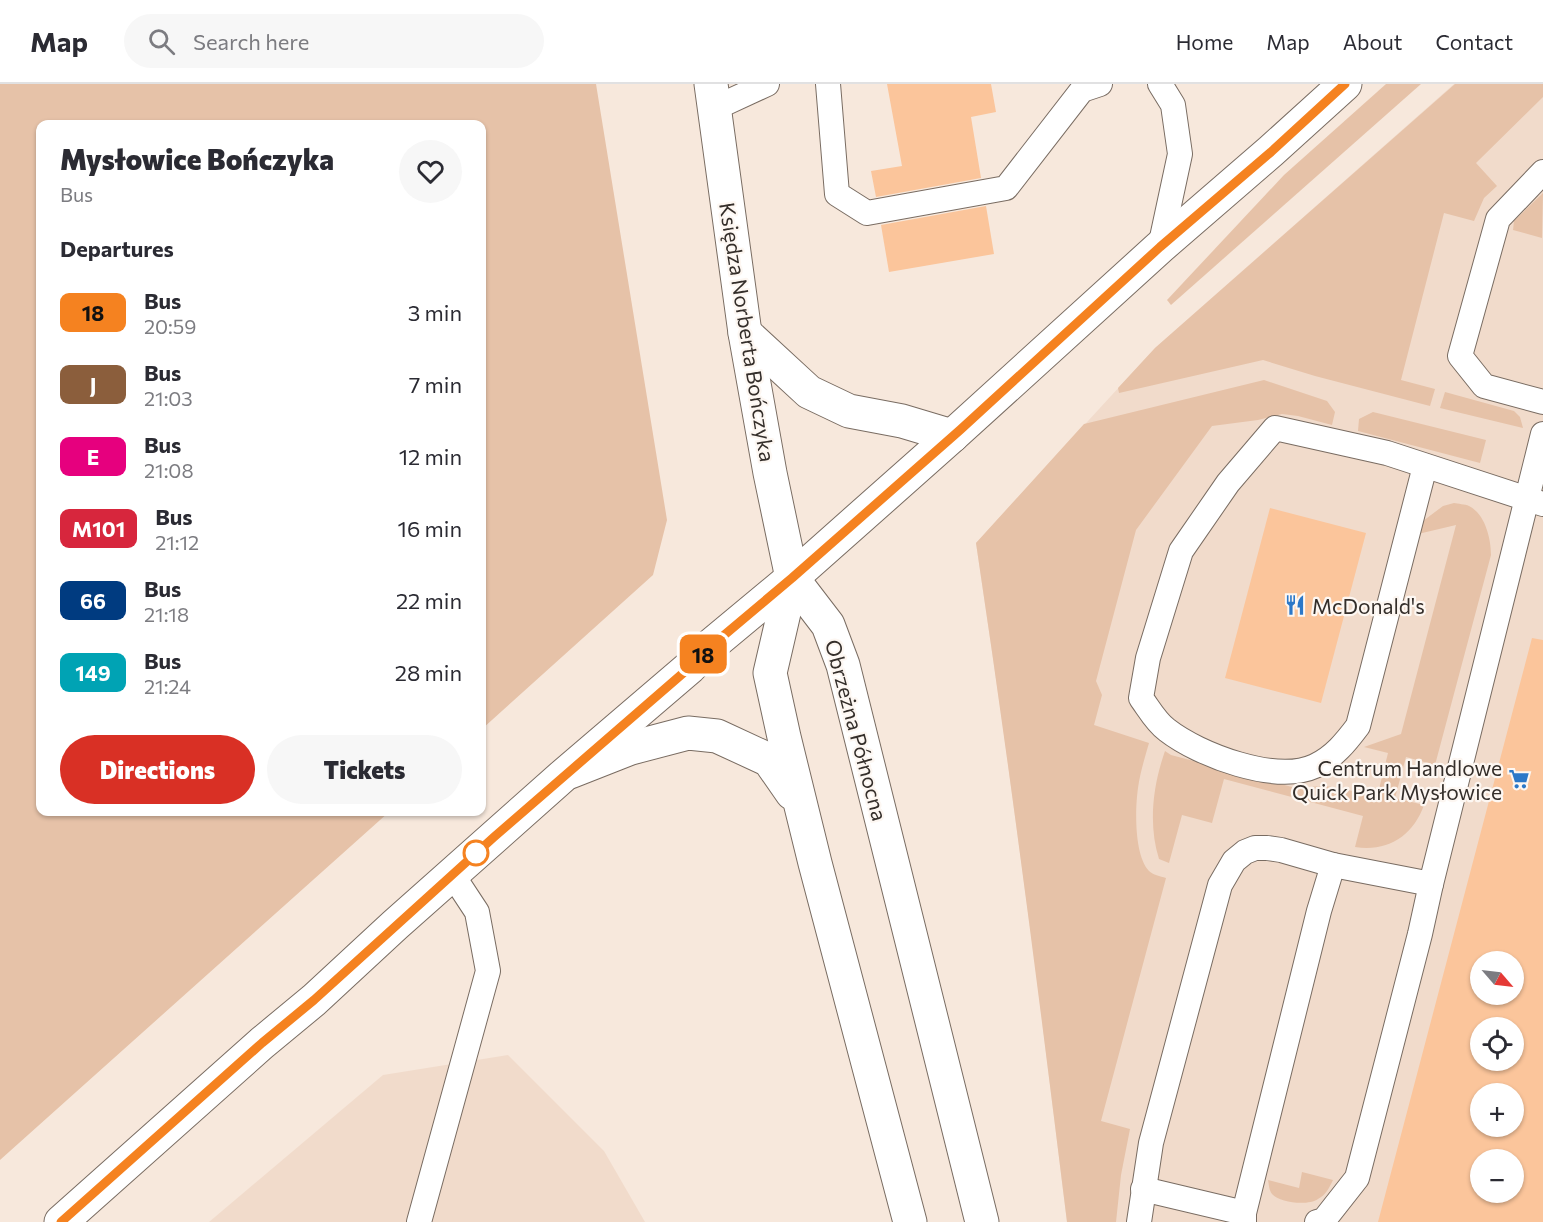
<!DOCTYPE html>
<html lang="en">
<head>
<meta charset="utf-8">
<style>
	body { margin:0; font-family:Commissioner,sans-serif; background:#f7f7f7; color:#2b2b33; height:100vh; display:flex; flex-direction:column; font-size:22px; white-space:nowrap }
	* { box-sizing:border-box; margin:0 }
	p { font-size:20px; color:#7c7c81 }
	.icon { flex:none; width:33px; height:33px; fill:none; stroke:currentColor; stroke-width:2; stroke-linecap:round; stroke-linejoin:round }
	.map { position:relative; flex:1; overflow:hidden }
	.panel { position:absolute; left:36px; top:36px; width:450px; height:696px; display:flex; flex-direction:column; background:#fff; border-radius:12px; box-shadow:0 2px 4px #0004 }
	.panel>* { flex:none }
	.badge { padding:0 12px; border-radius:9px; font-size:21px; line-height:39px }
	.needle { width:39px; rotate:118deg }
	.controls { position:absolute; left:1470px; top:867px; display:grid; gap:12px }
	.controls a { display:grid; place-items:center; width:54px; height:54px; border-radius:50%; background:#fff; box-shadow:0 2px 4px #0004; font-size:30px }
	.map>.badge { position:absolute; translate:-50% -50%; box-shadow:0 0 0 3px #fff }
	h2 { padding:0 24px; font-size:22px; line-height:54px }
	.round { display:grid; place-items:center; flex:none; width:63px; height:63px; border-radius:32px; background:#f7f7f7 }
	.overview { display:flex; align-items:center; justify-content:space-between; height:102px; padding:0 24px }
	h1 { font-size:28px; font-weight:800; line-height:45px }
	.primary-button { display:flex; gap:12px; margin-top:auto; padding:12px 24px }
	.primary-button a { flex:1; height:69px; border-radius:36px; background:#d93025; color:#fff; font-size:24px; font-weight:800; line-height:69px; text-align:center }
	.primary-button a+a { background:#f7f7f7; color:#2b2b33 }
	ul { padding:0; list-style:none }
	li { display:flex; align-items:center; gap:18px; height:72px; padding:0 24px }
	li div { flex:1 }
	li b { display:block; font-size:22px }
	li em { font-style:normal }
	li .badge { min-width:66px; font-weight:700; text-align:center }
	header { display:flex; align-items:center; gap:36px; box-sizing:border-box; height:84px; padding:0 30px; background:#fff; border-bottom:2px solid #e1e1e2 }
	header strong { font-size:28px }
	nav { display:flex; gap:33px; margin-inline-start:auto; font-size:21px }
	.search { width:420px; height:54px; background:#f7f7f7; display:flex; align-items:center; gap:15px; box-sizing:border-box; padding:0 21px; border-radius:33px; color:#7c7c81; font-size:22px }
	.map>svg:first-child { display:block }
	.built { fill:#f1dbcb; fill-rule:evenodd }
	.green { fill:#e6c2a8 }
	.building { fill:#fbc59b; fill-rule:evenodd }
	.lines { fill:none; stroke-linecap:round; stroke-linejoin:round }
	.lane-casing { stroke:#796c62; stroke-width:26 }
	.secondary-casing { stroke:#796c62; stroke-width:35 }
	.primary-casing { stroke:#796c62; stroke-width:35 }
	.lane { stroke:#fff; stroke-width:24 }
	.secondary { stroke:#fff; stroke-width:33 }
	.primary { stroke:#fff; stroke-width:33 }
	.line-casing { stroke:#fff; stroke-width:14 }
	.line { stroke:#f58220; stroke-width:9 }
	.stop-dot { fill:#fff; stroke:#f58220; stroke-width:3 }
	.labels { text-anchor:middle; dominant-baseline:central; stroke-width:4.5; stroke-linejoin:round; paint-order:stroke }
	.street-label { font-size:21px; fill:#342e2a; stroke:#fdf7f2 }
	.poi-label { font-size:21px; fill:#342e2a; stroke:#fdf7f2; text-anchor:start }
</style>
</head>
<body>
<header>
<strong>Map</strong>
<div class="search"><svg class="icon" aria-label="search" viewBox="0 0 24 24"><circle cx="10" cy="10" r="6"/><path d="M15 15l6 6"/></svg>Search here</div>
<nav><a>Home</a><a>Map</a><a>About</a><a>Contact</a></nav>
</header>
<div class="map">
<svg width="1543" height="1138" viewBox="0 0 1543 1138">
	<rect width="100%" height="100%" fill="#f7e8dc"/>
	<g class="built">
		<path d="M1454 0H1543V1138H1067L1035 880 1002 636 976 459 1155 264ZM1480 878H1514V910H1480ZM1480 944H1514V976H1480ZM1480 1010H1514V1042H1480ZM1480 1076H1514V1108H1480Z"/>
		<polygon points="508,971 604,1067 645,1138 209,1138 383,991"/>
	</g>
	<g class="green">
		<polygon points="0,0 596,0 667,436 653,491 482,645 482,40 40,40 40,728 389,728 0,1076"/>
		<polygon points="1386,0 1421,0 1171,221 1167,216 1284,91"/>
		<polygon points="1455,0 1543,0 1543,13 1476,79 1497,102 1484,114 1474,137 1444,129 1401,296 1435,305 1430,322 1315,292 1263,276 1119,309 1118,304 1155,264"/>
		<polygon points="1543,109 1542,154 1513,146 1514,137"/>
		<path d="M1264 296 1327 317 1335 328 1332 341 1298 332 1282 330 1258 336 1212 342 1136 446 1096 597 1102 611 1094 641 1149 659C1145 673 1140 689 1138 704 1135 725 1134 771 1149 787 1153 791 1160 792 1166 794L1101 1037 1130 1045 1121 1091 1116 1138H1067C1039 911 1010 685 976 459L1084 340Z"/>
		<polygon points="1445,308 1514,327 1520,333 1523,344 1440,324"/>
		<polygon points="1373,328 1486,356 1480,379 1358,347 1359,335"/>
		<path d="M1454 419C1458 420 1465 420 1469 422 1485 430 1491 454 1491 471L1435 681 1406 673 1395 714 1424 721C1413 752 1388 768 1355 763L1363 732 1224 695 1212 739 1182 731 1169 779 1159 775C1148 740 1153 701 1165 667L1171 671 1292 703C1304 705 1314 702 1325 702 1343 704 1360 709 1377 713L1388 669 1364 663 1401 650 1456 441 1418 450 1423 437 1443 422Z"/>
		<path d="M1302 1088 1333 1096C1329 1104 1326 1111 1318 1115 1308 1122 1280 1119 1272 1110 1269 1106 1269 1101 1268 1096L1299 1104Z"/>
	</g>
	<g class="building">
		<polygon points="887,0 991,0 996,28 971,33 981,94 876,113 871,87 902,82"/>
		<polygon points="986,122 994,170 889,188 881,141"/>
		<polygon points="1270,424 1366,449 1321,619 1225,594"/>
		<path d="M1532 554 1543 556V1138H1378ZM1480 878H1514V910H1480ZM1480 944H1514V976H1480ZM1480 1010H1514V1042H1480ZM1480 1076H1514V1108H1480Z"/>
	</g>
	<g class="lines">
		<g class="lane-casing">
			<g id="lane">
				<polyline points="828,0 837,110 867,129 1006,104 1082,6 1100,0"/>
				<polyline points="715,24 767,0"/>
				<polyline points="1543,88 1498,135 1460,272 1484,302 1543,318"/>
				<polyline points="1160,163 1180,70 1173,21 1160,0"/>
				<path d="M1425 382 1358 642C1346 658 1334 673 1315 682 1276 700 1199 671 1167 646 1156 638 1149 625 1141 614L1148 574 1181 467 1228 399 1275 344 1387 369 1543 420"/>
				<polyline points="1143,1105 1244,1129"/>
				<polyline points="419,1138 488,887 477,828 452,790"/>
				<polyline points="1139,1138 1151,1059 1220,801 1234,777 1245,768 1255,764 1267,764 1281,766 1333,781 1431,800 1543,350"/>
				<polyline points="1244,1138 1244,1129 1319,827 1333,781"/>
				<polyline points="1317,1138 1324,1136 1357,1094 1420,850 1431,800"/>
			</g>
		</g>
		<g class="secondary-casing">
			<g id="secondary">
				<polyline points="711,0 745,249 770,389 792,494 770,589 784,653 815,779 910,1138"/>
				<polyline points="745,249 809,308 849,327 902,337 952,352"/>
				<polyline points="792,494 828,541 843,581 982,1138"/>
				<polyline points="570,688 631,664 688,649 717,652 769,676 792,709"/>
			</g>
		</g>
		<g class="primary-casing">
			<polyline id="primary" points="61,1138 262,959 314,916 395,841 565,690 689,584 709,563 792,494 952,352 1160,163 1271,67 1345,0"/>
		</g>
		<use href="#lane" class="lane"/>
		<use href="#secondary" class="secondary"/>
		<use href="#primary" class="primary"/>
	</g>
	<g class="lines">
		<g class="line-casing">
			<polyline id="line" points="61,1138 262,959 314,916 494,753 689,584 710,563 792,494 960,346 1160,163 1271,68 1345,0"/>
		</g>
		<use href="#line" class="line"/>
	</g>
	<defs>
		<g id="restaurant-bare" transform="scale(1.62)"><path d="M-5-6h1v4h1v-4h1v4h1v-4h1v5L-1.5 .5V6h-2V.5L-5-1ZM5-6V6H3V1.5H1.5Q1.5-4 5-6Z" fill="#2c78c8" stroke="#fdf7f2" stroke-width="2.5" paint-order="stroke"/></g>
		<g id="supermarket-bare" transform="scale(1.62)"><path d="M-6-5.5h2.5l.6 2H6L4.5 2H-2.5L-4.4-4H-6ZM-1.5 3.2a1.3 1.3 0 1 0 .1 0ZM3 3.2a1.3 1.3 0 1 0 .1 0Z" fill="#2c78c8" stroke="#fdf7f2" stroke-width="2.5" paint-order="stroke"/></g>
	</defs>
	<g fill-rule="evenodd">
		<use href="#restaurant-bare" x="1295" y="521"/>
		<use href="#supermarket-bare" x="1519" y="695"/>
	</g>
	<circle class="stop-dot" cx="476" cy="769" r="12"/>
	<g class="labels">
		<g class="street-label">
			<text transform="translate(748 248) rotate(81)">Księdza Norberta Bończyka</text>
			<text transform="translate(857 646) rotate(75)">Obrzeżna Północna</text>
		</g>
		<g class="poi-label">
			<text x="1312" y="521">McDonald's</text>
			<text x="1502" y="683" text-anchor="end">Centrum Handlowe<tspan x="1502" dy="24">Quick Park Mysłowice</tspan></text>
		</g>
	</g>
</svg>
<div class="controls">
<a><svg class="needle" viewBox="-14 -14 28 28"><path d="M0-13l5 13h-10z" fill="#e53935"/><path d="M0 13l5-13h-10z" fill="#7c7c81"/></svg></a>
<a><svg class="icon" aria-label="locate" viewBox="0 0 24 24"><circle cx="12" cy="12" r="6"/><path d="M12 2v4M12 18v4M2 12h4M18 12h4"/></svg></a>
<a>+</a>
<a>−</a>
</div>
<b class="badge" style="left:703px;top:570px;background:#f58220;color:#111">18</b>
<section class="panel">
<div class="overview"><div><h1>Mysłowice Bończyka</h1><p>Bus</p></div><a class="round"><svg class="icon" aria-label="heart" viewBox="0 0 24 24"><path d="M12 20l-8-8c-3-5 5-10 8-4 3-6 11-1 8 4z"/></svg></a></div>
<h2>Departures</h2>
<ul>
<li><span class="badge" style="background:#f58220;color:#111">18</span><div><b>Bus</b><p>20:59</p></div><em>3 min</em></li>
<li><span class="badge" style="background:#8b5e3c;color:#fff">J</span><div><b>Bus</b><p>21:03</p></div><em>7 min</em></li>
<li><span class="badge" style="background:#e6007e;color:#fff">E</span><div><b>Bus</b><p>21:08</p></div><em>12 min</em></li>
<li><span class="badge" style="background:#d7263d;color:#fff">M101</span><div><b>Bus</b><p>21:12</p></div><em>16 min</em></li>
<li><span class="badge" style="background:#003b80;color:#fff">66</span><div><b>Bus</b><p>21:18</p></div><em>22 min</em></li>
<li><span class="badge" style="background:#00a3b4;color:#fff">149</span><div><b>Bus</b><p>21:24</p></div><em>28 min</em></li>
</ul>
<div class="primary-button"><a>Directions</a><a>Tickets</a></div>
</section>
</div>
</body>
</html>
